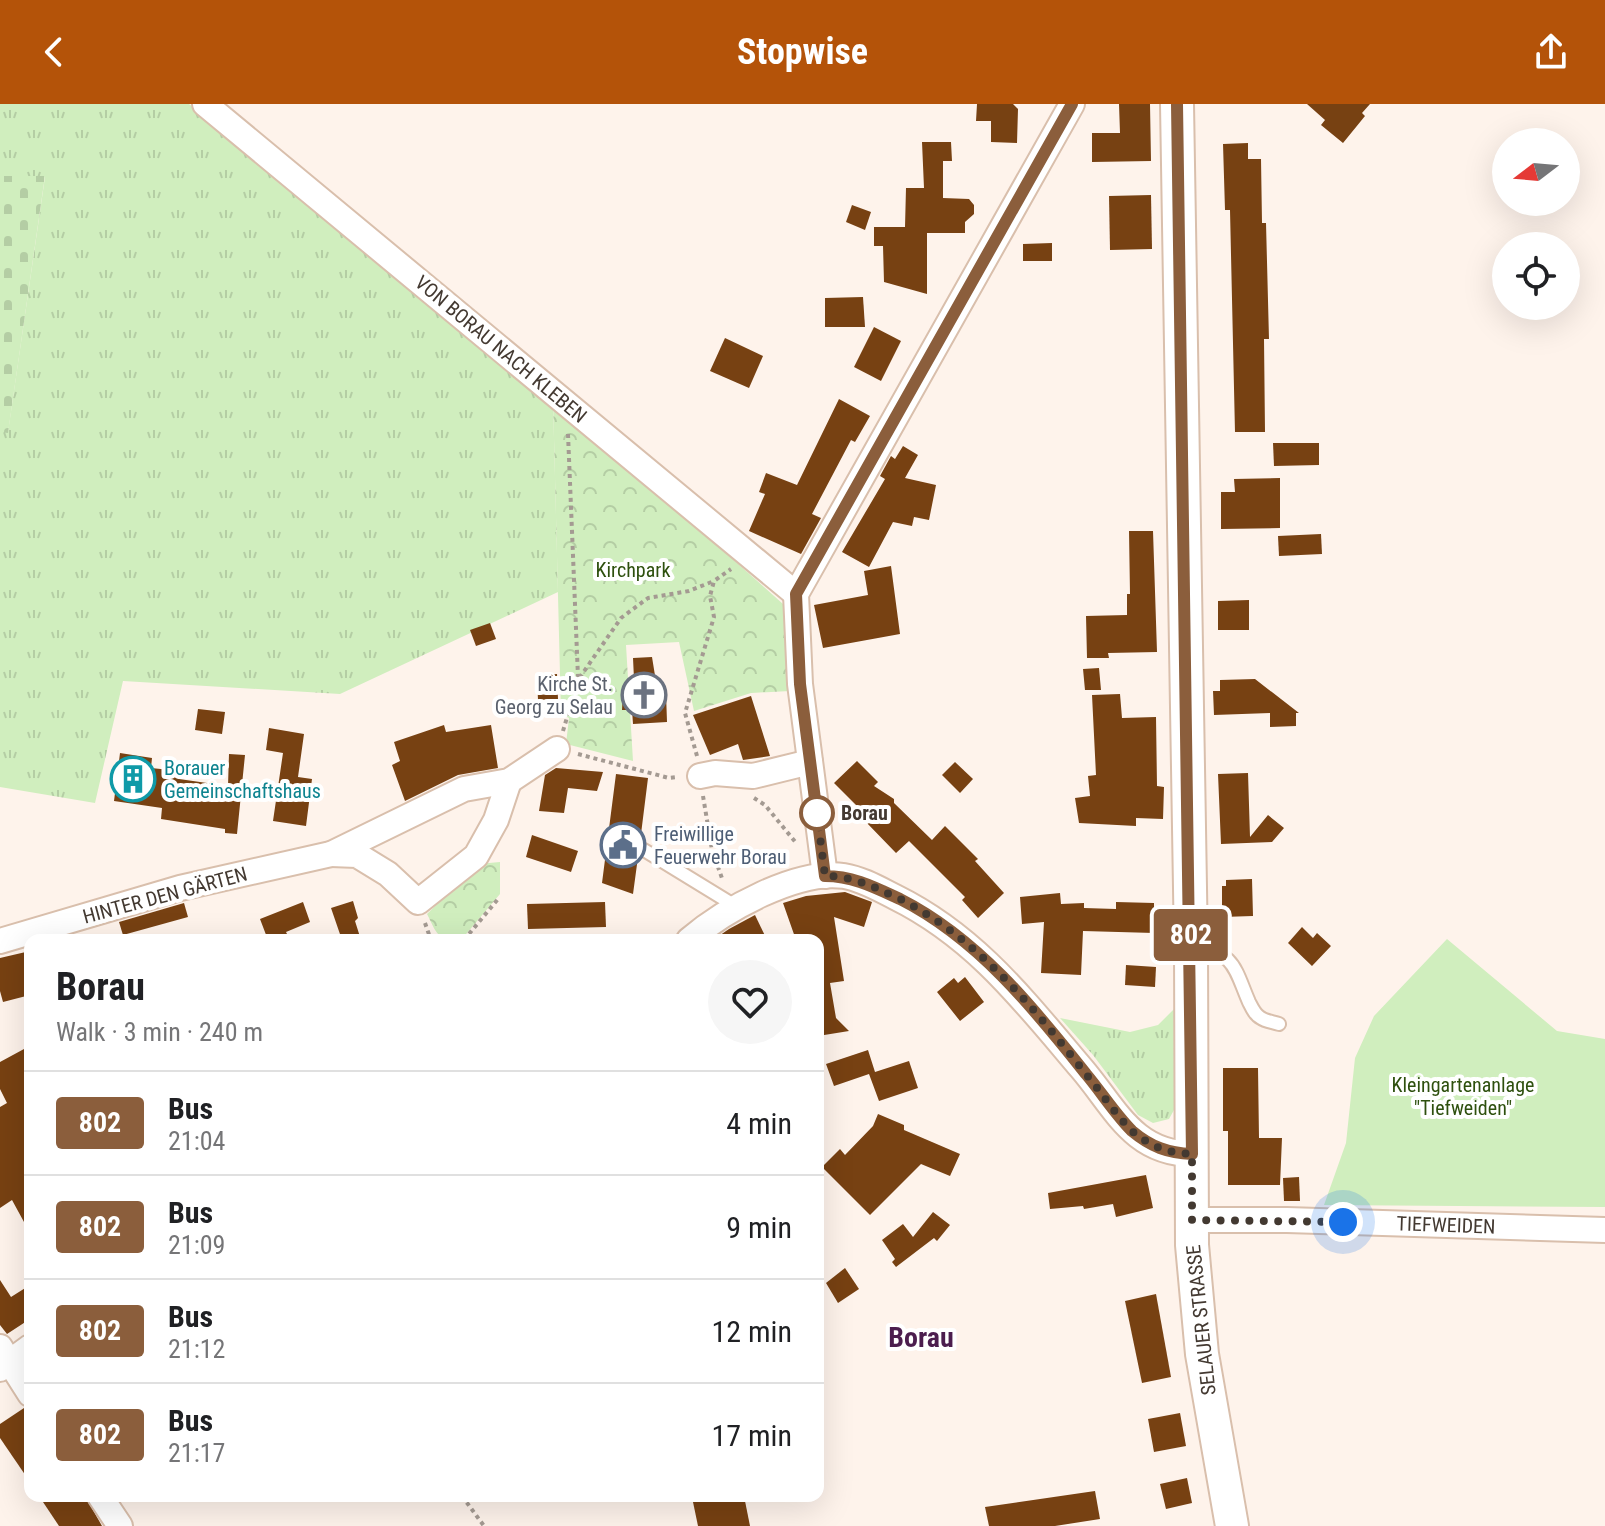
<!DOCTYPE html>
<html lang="en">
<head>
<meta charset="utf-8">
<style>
	body { margin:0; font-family:"Roboto Condensed",sans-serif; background:#f6f6f6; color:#202124; height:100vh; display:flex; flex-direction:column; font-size:30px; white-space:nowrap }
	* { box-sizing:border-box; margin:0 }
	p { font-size:26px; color:#757577 }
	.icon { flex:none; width:44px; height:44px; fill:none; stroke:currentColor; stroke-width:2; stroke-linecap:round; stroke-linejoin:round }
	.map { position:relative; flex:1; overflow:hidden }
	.side { position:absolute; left:24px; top:830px; width:800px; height:568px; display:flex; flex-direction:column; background:#fff; border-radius:16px; box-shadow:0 8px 32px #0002 }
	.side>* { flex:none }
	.badge { padding:0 16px; border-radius:6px; font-size:28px; line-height:52px }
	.needle { width:52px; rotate:254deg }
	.tools { position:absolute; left:1492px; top:24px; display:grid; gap:16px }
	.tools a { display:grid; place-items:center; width:88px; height:88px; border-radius:50%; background:#fff; box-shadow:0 8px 32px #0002; font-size:40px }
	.you { position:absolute; width:40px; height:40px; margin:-20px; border:6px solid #fff; border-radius:50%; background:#1a73e8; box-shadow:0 0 0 12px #1a73e833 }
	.map>.badge { position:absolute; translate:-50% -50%; box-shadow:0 0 0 4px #fff }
	.round { display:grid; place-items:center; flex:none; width:84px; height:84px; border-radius:42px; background:#f6f6f6 }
	.summary { display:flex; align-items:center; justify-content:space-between; height:136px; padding:0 32px }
	h1 { font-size:38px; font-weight:700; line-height:60px }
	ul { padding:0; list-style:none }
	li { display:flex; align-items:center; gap:24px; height:104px; padding:0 32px; border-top:2px solid #e0e0e0 }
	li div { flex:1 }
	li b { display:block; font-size:30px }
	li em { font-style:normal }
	li .badge { min-width:88px; font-weight:700; text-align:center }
	header { display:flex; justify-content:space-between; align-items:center; height:104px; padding:0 32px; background:#b45309; color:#fff; font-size:36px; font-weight:700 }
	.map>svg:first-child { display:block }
	.grass { fill:url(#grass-tufts) }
	.cemetery { fill:url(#cemetery-stones) }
	.park { fill:url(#park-crowns) }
	.garden { fill:#d0eebe }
	.building { fill:#774112 }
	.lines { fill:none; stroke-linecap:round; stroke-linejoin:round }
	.service-casing { stroke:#d9bfac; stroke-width:16 }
	.minor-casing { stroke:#d9bfac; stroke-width:28 }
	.secondary-casing { stroke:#d9bfac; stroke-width:36 }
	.path { stroke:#a49a92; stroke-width:4; stroke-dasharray:4 4; stroke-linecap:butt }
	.service { stroke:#fff; stroke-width:12 }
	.minor { stroke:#fff; stroke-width:24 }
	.secondary { stroke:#fff; stroke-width:32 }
	.line-casing { stroke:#fff; stroke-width:18 }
	.line { stroke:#8b5e3c; stroke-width:12 }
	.walk { stroke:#433931; stroke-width:8; stroke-dasharray:0 14.4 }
	.stop-dot { fill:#fff; stroke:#8b5e3c; stroke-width:4 }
	.labels { text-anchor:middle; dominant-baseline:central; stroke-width:8; stroke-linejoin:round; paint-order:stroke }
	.street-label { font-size:20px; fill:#433931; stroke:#fff }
	.park-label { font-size:20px; fill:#2e500e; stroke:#fff }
	.worship-label { font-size:20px; fill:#5b616d; stroke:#fff; text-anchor:end }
	.culture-label { font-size:20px; fill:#0d838f; stroke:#fff; text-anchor:start }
	.stop-label { font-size:20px; font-weight:bold; fill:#433931; stroke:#fff; text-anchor:start }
	.service-label { font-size:20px; fill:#4e5e75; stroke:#fff; text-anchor:start }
	.district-label { font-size:28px; font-weight:bold; fill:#4c1d4e; stroke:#fff }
</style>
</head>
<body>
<header><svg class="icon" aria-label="back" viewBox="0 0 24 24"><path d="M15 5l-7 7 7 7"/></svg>Stopwise<svg class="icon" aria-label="share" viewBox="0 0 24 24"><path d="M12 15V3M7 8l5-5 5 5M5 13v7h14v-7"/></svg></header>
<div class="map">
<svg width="1605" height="1422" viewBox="0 0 1605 1422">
	<defs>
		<pattern id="grass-tufts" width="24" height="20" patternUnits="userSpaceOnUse" patternTransform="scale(2)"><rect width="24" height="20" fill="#d0eebe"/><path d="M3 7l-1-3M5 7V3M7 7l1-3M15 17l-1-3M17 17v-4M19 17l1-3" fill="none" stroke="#b4cda4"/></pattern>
		<pattern id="cemetery-stones" width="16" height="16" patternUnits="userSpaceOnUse" patternTransform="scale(2)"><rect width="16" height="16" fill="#d0eebe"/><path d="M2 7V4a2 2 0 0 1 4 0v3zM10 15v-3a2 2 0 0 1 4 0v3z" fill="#b4cda4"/></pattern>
		<pattern id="park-crowns" width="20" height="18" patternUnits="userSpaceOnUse" patternTransform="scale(2)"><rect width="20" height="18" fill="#d0eebe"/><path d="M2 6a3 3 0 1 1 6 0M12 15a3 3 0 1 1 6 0" fill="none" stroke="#b4cda4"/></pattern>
	</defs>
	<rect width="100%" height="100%" fill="#fef3eb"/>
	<g class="grass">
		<polygon points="0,0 189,0 553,295 558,488 340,590 123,577 95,699 0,683 0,328 8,328 45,73 0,72"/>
		<polygon points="1174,905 1174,1006 1169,1015 1153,1019 1138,1011 1093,951 1060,914 1130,928 1158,921"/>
	</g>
	<polygon class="cemetery" points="0,72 45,72 8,329 0,328"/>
	<g class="park">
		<polygon points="553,295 783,500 786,513 790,587 751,589 694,607 679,538 626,541 633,657 566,640 569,614 561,610"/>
		<path d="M500 758V790L461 836C437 836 437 830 427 810L478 760Z"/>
	</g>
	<polygon class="garden" points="1447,835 1557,927 1605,935 1605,1103 1324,1101 1346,1039 1355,954 1374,912"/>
	<g class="building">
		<polygon points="977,0 1013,0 1018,5 1017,39 991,38 991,17 976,17"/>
		<polygon points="1119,0 1150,0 1151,57 1092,58 1092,29 1120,29"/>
		<polygon points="1307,0 1370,0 1362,9 1365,12 1343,39 1321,21 1325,16"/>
		<polygon points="922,38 951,38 952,57 943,57 943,94 969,95 974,101 974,110 965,118 965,129 927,129 927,190 884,178 883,142 874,142 874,123 905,123 906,84 924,84"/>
		<polygon points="1248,39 1248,55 1261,55 1262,119 1266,119 1269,235 1264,235 1265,328 1235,328 1230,106 1225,106 1223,40"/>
		<polygon points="1151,91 1152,145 1110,146 1109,92"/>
		<polygon points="852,101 871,108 865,126 846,118"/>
		<polygon points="1052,139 1052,157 1023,157 1023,140"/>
		<polygon points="863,193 865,223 825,223 825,194"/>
		<polygon points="874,223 901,237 881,277 854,263"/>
		<polygon points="725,234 763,252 749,284 710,267"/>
		<polygon points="839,295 870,312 855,338 851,336 812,410 821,414 801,450 749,427 765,390 759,388 766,369 797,381"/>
		<polygon points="1273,339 1319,339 1319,361 1274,362"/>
		<polygon points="903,342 918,351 905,374 936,381 929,416 914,413 912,422 893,418 869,463 842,448 885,375 880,372 891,352 895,355"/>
		<polygon points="1280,374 1280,424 1221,425 1221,388 1235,388 1234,375"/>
		<polygon points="1129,427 1153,427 1157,548 1108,549 1109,554 1087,554 1086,512 1127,511 1127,490 1130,490"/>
		<polygon points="1321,430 1322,450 1279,452 1278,432"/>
		<polygon points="891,462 900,530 823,544 814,501 868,491 864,467"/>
		<polygon points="1249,496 1249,526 1218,526 1218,497"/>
		<polygon points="490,519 496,535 476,542 470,526"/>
		<polygon points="652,553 658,590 666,589 667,618 633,620 632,606 622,606 623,589 630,588 629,575 634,575 633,554"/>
		<polygon points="1099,564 1101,586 1085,586 1083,565"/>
		<polygon points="557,570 558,595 538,596 537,571"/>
		<polygon points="1255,575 1299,609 1296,609 1296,622 1270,623 1270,609 1214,611 1213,587 1220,587 1220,576"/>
		<polygon points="1120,590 1122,614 1156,613 1157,682 1164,683 1163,715 1136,714 1136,722 1079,719 1075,694 1090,692 1088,672 1096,671 1092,591"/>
		<polygon points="751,592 770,652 743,656 738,640 710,651 693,611"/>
		<polygon points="198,605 225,608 222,630 195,626"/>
		<polygon points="444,621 446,628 491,621 498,664 458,671 405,697 392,661 400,657 394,638"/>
		<polygon points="269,624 304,630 298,673 312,675 306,722 273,717 283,649 266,646"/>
		<polygon points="120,649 152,654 151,664 180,667 179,675 228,682 229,650 245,651 237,730 225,729 225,725 161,715 162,704 114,697"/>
		<polygon points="857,657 878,678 874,682 894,695 894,699 932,736 945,722 978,755 975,757 1004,789 978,814 962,796 965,793 909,737 896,749 864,716 868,713 834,679"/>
		<polygon points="955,658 973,675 960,689 942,671"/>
		<polygon points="556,664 603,668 597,687 568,684 564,709 539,707 545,671"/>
		<polygon points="1248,669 1250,733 1268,711 1284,724 1272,738 1221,740 1218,670"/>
		<polygon points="616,670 648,674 640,738 635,745 638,753 633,790 602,779"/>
		<polygon points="532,731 578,747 571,768 526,753"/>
		<polygon points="1252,775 1253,812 1222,813 1222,782 1226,782 1226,776"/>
		<polygon points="845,788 872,798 864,823 834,813 844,877 830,879 836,914 849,927 818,932 818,836 796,836 783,799 806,792"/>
		<polygon points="1060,789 1061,800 1084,799 1084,804 1116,805 1116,798 1154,799 1154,829 1083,827 1081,871 1041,869 1044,818 1022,820 1020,793"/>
		<polygon points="353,797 358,814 355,817 361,836 342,836 331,804"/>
		<polygon points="303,798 310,818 286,828 290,836 268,836 260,815"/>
		<polygon points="605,798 606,823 528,825 527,800"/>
		<polygon points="184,799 188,813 123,831 119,818"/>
		<polygon points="755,811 767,836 713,836 729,825"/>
		<polygon points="1302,823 1313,834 1317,829 1331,842 1312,862 1288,839"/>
		<polygon points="30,847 30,891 3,898 0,887 0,854"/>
		<polygon points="1126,861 1156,863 1155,883 1125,881"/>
		<polygon points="965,873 984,898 960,917 937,888 954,874 958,879"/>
		<polygon points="24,945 30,956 30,1129 12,1096 0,1104 0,1003 7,999 0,985 0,958"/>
		<polygon points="868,946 875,968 909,957 918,984 879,997 869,970 834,982 826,960"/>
		<polygon points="1223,964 1258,964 1259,1034 1282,1034 1280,1081 1228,1081 1228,1027 1223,1027"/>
		<polygon points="878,1010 904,1021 904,1026 960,1050 950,1072 921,1060 870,1111 822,1063 840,1045 845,1051 873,1022"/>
		<polygon points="1146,1071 1153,1104 1116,1113 1113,1100 1084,1105 1083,1102 1050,1105 1048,1089"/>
		<polygon points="1299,1073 1300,1097 1284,1097 1283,1074"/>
		<polygon points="933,1108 950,1121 937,1137 934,1134 896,1163 892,1158 895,1155 882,1136 903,1120 913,1133"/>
		<polygon points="845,1164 859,1185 838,1199 826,1179"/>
		<polygon points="0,1176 11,1193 30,1181 30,1215 7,1230 0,1221"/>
		<polygon points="1156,1190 1171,1273 1142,1279 1125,1197"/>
		<polygon points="24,1304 30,1305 30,1378 0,1334 0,1320"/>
		<polygon points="1180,1309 1186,1342 1154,1348 1148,1315"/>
		<polygon points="1187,1374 1192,1399 1166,1405 1160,1380"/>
		<polygon points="1095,1387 1100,1415 1055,1422 989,1422 985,1403"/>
		<polygon points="39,1392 85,1392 102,1422 59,1422"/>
		<polygon points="723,1392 744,1392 750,1422 698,1422 693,1398"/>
	</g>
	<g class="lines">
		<g class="service-casing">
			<g id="service">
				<polyline points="644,746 737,803"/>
				<path d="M1194 844C1235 847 1235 866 1249 898 1252 904 1255 911 1261 914 1265 917 1273 918 1279 920"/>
			</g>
		</g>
		<g class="minor-casing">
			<g id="minor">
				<polyline points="205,0 796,490"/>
				<polyline points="700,672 715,669 753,672 810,658"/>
				<polyline points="331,750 357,751 388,770 418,798 476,752 496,716 509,677"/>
				<polyline points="825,772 800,580 796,490 1072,0"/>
				<path d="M689 836C724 806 797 765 844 772 862 775 879 785 895 793 976 833 1025 898 1082 965 1116 1005 1133 1049 1192 1050"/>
				<polyline points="0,837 180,784 331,750 464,685 509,677 557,645"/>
				<polyline points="1192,1116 1287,1116 1605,1126"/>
				<polyline points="0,1243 30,1290"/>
				<polyline points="0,1265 30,1243"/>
				<polyline points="100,1392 120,1422"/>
			</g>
		</g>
		<g class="secondary-casing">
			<polyline id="secondary" points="1177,0 1191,844 1192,1141 1202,1250 1232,1422"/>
		</g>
		<g class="path">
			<polyline points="568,330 578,573"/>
			<polyline points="563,627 578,576 621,514 648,494 689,487 714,477"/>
			<polyline points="578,650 669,674 678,673"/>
			<polyline points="697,652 685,609 714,513 710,492 714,477 731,465"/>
			<polyline points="703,692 712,746 723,777"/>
			<polyline points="754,694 765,701 797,740"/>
			<polyline points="425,819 431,836"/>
			<polyline points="464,836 498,795"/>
			<polyline points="462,1392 484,1422"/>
		</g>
		<use href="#service" class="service"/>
		<use href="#minor" class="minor"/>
		<use href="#secondary" class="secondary"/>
	</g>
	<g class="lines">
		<g class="line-casing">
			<path id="line" d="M1072 0 796 490 800 580 825 772C853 772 874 783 900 795 977 834 1033 903 1086 970 1102 989 1115 1010 1132 1027 1151 1043 1168 1049 1192 1050L1177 0"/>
		</g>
		<use href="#line" class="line"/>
		<path class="walk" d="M817 709 825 772C853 772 874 783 900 795 977 834 1033 903 1086 970 1102 989 1115 1010 1132 1027 1151 1043 1168 1049 1192 1050V1116L1343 1118"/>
	</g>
	<defs>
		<g id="church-ring" transform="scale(2.3)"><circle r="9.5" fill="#fff" stroke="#6b7280" stroke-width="1.5"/><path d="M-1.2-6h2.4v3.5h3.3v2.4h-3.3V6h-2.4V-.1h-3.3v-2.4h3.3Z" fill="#6b7280"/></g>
		<g id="building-ring" transform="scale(2.3)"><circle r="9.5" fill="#fff" stroke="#0f9aa8" stroke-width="1.5"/><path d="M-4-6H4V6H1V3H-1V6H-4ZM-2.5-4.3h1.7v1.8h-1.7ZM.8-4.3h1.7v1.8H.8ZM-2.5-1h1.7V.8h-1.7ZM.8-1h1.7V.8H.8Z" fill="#0f9aa8"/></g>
		<g id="civic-ring" transform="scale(2.3)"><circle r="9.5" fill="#fff" stroke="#5c6f8a" stroke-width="1.5"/><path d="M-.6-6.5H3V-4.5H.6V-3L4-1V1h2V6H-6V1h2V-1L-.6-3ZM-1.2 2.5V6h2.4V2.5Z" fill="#5c6f8a"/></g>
	</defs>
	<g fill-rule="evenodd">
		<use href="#church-ring" x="644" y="591"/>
		<use href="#building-ring" x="133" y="675"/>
		<use href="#civic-ring" x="623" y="741"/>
	</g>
	<circle class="stop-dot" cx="817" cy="709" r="16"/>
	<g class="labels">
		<g class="street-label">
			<text transform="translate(501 245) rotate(40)">VON BORAU NACH KLEBEN</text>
			<text transform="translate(165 791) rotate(-15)">HINTER DEN GÄRTEN</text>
			<text transform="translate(1446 1121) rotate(2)">TIEFWEIDEN</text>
			<text transform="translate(1201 1216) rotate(-96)">SELAUER STRASSE</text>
		</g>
		<g class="park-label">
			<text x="633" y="466">Kirchpark</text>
			<text x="1463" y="981">Kleingartenanlage<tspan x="1463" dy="23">"Tiefweiden"</tspan></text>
		</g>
		<g class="worship-label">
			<text x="613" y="580">Kirche St.<tspan x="613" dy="23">Georg zu Selau</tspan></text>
		</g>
		<g class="culture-label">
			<text x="164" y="664">Borauer<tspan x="164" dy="23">Gemeinschaftshaus</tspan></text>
		</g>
		<g class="stop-label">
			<text x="841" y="709">Borau</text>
		</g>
		<g class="service-label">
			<text x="654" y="730">Freiwillige<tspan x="654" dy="23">Feuerwehr Borau</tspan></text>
		</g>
		<g class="district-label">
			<text x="921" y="1233">Borau</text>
		</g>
	</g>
</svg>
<div class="tools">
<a><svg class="needle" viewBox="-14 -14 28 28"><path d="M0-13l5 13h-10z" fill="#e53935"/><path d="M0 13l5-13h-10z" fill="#757577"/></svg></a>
<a><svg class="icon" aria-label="locate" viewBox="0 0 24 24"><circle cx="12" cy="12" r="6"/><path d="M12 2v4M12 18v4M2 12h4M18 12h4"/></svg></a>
</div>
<div class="you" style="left:1343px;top:1118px"></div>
<b class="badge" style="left:1191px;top:831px;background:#8b5e3c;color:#fff">802</b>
<section class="side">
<div class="summary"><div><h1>Borau</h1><p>Walk · 3 min · 240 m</p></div><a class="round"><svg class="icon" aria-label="heart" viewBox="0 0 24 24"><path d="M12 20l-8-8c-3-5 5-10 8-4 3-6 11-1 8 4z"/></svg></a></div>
<ul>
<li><span class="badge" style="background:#8b5e3c;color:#fff">802</span><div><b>Bus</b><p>21:04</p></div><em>4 min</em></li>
<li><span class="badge" style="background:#8b5e3c;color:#fff">802</span><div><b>Bus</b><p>21:09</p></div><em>9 min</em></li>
<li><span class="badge" style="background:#8b5e3c;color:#fff">802</span><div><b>Bus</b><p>21:12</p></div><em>12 min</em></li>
<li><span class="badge" style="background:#8b5e3c;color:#fff">802</span><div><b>Bus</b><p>21:17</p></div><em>17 min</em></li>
</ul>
</section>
</div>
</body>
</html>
